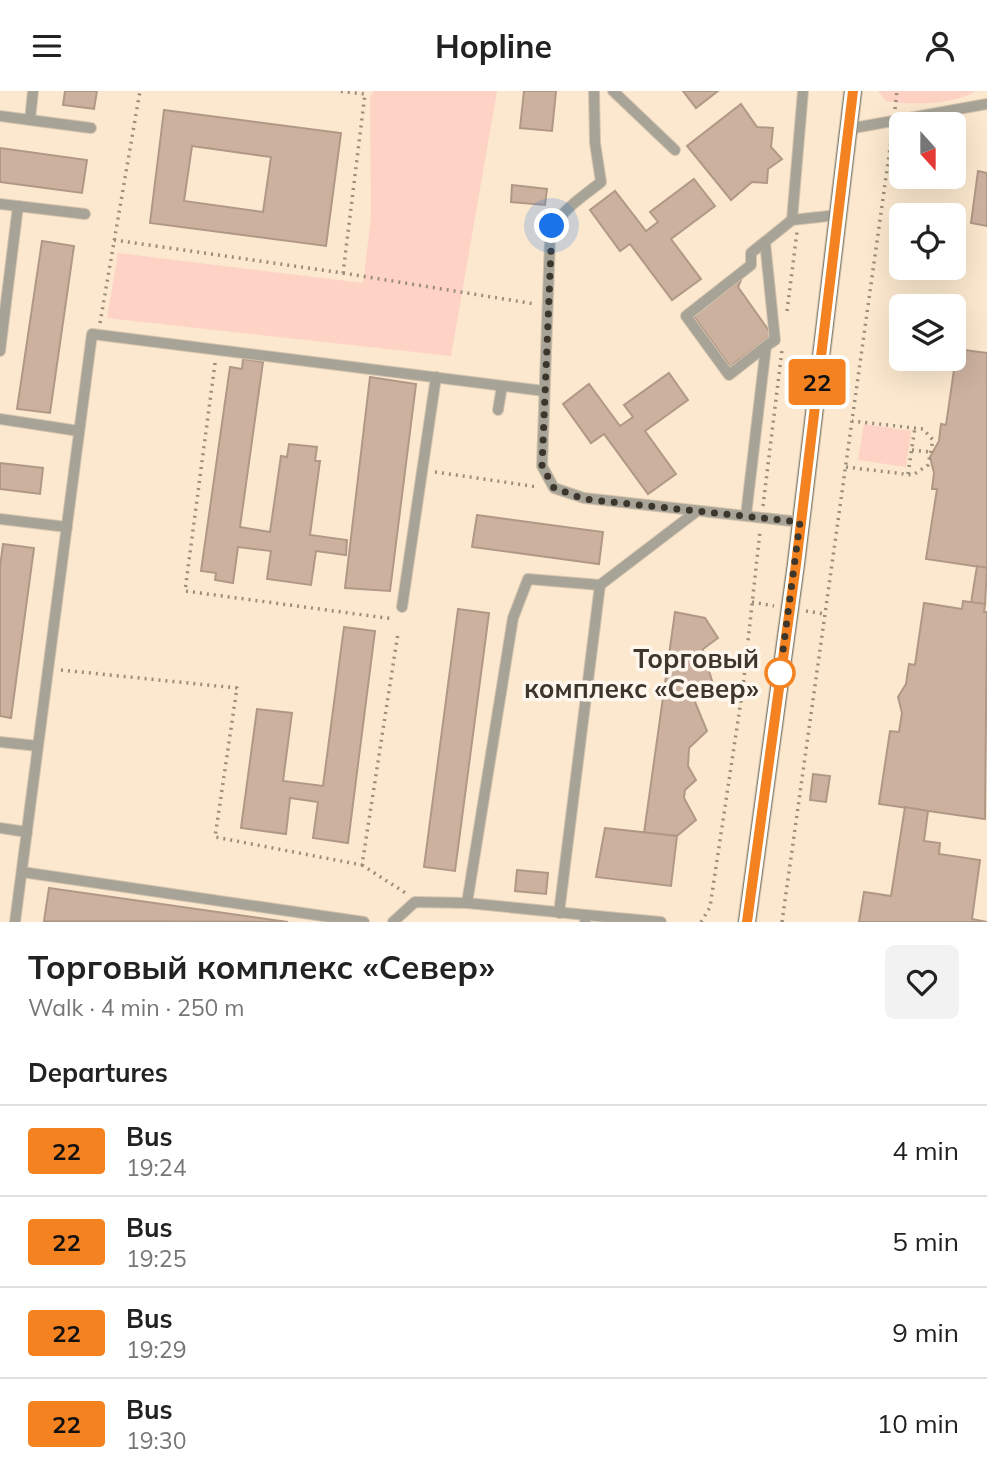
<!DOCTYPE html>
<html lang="en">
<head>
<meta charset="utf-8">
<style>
	body { margin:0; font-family:Mulish,sans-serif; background:#f2f2f2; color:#222; height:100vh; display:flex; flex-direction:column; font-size:26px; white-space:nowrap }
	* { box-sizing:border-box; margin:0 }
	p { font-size:23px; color:#767676 }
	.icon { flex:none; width:38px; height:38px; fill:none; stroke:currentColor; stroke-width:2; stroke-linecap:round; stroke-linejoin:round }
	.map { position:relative; height:831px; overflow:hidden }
	.details { display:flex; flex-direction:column; background:#fff; flex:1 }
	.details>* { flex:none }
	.badge { padding:0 14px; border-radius:5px; font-size:24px; line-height:46px }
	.needle { width:46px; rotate:159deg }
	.controls { position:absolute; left:889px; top:21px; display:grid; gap:14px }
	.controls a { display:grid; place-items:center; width:77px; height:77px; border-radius:10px; background:#fff; box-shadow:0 7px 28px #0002; font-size:35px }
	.you { position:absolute; width:35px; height:35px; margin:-18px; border:5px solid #fff; border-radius:50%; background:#1a73e8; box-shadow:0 0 0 10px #1a73e833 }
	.map>.badge { position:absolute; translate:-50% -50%; box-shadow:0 0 0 4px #fff }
	h2 { padding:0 28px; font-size:26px; line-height:63px }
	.round { display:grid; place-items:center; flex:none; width:74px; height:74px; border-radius:10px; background:#f2f2f2 }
	.overview { display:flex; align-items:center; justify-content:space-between; height:119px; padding:0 28px }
	h1 { font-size:33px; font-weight:700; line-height:52px }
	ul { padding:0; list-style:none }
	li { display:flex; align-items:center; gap:21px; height:91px; padding:0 28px; border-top:2px solid #e0e0e0 }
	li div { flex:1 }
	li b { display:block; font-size:26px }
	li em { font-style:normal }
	li .badge { min-width:77px; font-weight:700; text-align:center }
	header { display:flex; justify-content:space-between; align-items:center; height:91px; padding:0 28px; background:#fff; font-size:32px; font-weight:700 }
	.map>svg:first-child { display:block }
	.green { fill:#fed2c5 }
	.building { fill:#ccb19f; stroke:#b19886; stroke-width:2; fill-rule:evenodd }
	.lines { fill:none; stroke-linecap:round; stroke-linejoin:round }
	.lane-casing { stroke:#d5c4ae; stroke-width:12 }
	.secondary-casing { stroke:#d5c4ae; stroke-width:20 }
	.path { stroke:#9a8d7b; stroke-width:3.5; stroke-dasharray:2 5; stroke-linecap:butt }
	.lane { stroke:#a7a397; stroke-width:10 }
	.secondary { stroke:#86816f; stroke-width:18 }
	.line-casing { stroke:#fff; stroke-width:16 }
	.line { stroke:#f58220; stroke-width:10 }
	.walk { stroke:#3d362c; stroke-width:7; stroke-dasharray:0 12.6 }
	.stop-dot { fill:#fff; stroke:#f58220; stroke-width:3.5 }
	.labels { text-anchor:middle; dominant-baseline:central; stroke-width:7; stroke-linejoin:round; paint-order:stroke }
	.stop-label { font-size:26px; font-weight:bold; fill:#3d362c; stroke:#fff7ed; text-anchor:end }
</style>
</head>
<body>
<header><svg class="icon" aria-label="menu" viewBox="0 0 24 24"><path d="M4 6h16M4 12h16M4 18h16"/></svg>Hopline<svg class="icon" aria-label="person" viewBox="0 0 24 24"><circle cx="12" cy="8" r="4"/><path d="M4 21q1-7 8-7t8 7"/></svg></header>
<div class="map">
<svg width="987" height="831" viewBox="0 0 987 831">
	<rect width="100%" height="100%" fill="#fbe8ce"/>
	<g class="green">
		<polygon points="374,0 497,0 451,265 107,227 118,162 363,192 371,126 370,6"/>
		<path d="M878 0H976C953 14 912 14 886 10Z"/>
		<polygon points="864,333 911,340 906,376 858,369"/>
	</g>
	<g class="building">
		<polygon points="65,0 97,0 94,18 63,14"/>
		<polygon points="524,0 556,0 552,40 520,37"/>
		<polygon points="683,0 718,0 696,17"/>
		<polygon points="741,13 757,36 773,37 771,56 782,68 768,78 767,92 752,91 731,109 687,55"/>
		<path d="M164 19 341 42 326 155 150 132ZM192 55 271 66 263 121 184 110Z"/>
		<polygon points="0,57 87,69 82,102 0,91"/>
		<polygon points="978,80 987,82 987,135 971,132"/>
		<polygon points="694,88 715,115 671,148 701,188 672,209 630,153 620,160 590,119 615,100 646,140 658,131 650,121"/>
		<polygon points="512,94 547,98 545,114 511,111"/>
		<polygon points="42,150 74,155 50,322 17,318"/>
		<polygon points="741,189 738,196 772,244 733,273 732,278 693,224"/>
		<polygon points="957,258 987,262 987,477 926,468 937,398 932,398 934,382 930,366 939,350 941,333 946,334"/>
		<polygon points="243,268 263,271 240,436 270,441 281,365 287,366 289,353 317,356 315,370 320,370 310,444 347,449 346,464 316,460 311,494 267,488 271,460 238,456 233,492 215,489 216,482 201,480 230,276 242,278"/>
		<polygon points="669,282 688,309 645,340 676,383 648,403 604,343 591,352 563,313 589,293 620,335 633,326 624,314"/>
		<polygon points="370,286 416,293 390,500 345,497"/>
		<polygon points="0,372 43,377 40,403 0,398"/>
		<polygon points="477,424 603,441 599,473 472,456"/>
		<polygon points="3,453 34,457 11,627 0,625 0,476"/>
		<polygon points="977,475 987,477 985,513 971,512"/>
		<polygon points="963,510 985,513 984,521 987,521 985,728 879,713 890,640 899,641 902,622 898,606 906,593 909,573 915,574 924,512 962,518"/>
		<polygon points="458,518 489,522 455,780 424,776"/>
		<polygon points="675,521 705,527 718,547 703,558 700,573 709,580 713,593 709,598 697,602 695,611 707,640 689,657 688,675 696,689 685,699 684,707 696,729 677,745 644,742"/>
		<polygon points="344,536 375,540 348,752 313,747 318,711 290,707 286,743 241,737 257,618 292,622 283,690 323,695"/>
		<polygon points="813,683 830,685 826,711 810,709"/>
		<polygon points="905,716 928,720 924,750 940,752 939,763 980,769 972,828 987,831 859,831 864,801 891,805"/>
		<polygon points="605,737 677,745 671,795 596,786"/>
		<polygon points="517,779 548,782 546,803 515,800"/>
		<polygon points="49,797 288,831 44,830"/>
	</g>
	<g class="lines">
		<g class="lane-casing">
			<g id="lane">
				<path d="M594 0 595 52 601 91C580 108 555 122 550 149L542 375 554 397 584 407 800 431"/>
				<polyline points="613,0 675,59"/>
				<polyline points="0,25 30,29 33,0"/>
				<polyline points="30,29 91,37"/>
				<polyline points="848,38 987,13"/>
				<polyline points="0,113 85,123"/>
				<polyline points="792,129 803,0"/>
				<polyline points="765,151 775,249 766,255"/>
				<polyline points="0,260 18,115"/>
				<polyline points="498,319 502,295"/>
				<polyline points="0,328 79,340"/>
				<polyline points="746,424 766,255 729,284 686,225 751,174 751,162 792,129 838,124"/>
				<polyline points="0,428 67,436"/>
				<polyline points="402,516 436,286"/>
				<polyline points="0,651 38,655"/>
				<polyline points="0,737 27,741"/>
				<polyline points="22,781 364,831"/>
				<polyline points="559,822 600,494"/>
				<polyline points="586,824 467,812 513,527 528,488 600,494 697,420"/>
				<polyline points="15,831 92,243 544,300"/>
				<polyline points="393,831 415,811 467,812"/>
				<polyline points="585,831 586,824 661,831"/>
			</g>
		</g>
		<g class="secondary-casing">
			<polyline id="secondary" points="747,831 796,473 853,0"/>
		</g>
		<g class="path">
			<polyline points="895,18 897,0"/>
			<polyline points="114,149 343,182 365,3 337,0"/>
			<polyline points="343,182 535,213"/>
			<polyline points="787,220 797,141"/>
			<polyline points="100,232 140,0"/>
			<polyline points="215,272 185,500 394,528"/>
			<polyline points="912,359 931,361"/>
			<polyline points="846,376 913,384 928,374 933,349 923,338 852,330"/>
			<polyline points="435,381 538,396"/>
			<polyline points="908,383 915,336"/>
			<polyline points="763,415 782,259"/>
			<polyline points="752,511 774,515"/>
			<polyline points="806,520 825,523"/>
			<polyline points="61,579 237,597 215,746 362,774 398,542"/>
			<polyline points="362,774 407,803"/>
			<polyline points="701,831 710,816 743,596 760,440"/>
			<polyline points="782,831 892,43"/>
		</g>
		<use href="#lane" class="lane"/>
		<use href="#secondary" class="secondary"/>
	</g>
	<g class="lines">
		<g class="line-casing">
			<polyline id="line" points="747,831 796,473 853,0"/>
		</g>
		<use href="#line" class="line"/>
		<polyline class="walk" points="552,135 542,375 554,397 584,408 800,431 779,590 780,582"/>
	</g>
	<circle class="stop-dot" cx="780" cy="582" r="14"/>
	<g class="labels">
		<g class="stop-label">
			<text x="759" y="567">Торговый<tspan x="759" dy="30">комплекс «Север»</tspan></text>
		</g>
	</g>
</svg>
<div class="controls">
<a><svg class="needle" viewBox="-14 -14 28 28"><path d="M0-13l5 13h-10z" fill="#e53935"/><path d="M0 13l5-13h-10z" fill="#767676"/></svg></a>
<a><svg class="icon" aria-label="locate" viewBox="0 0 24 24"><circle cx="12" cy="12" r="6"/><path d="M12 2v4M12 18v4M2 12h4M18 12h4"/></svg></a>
<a><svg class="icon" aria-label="layers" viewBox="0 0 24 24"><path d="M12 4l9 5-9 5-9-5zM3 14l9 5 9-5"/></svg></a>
</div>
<div class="you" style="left:552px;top:135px"></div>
<b class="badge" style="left:817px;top:291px;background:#f58220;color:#111">22</b>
</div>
<section class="details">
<div class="overview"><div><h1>Торговый комплекс «Север»</h1><p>Walk · 4 min · 250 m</p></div><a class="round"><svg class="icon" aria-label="heart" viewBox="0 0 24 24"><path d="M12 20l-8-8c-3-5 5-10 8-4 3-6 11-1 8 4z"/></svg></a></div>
<h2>Departures</h2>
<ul>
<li><span class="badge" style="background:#f58220;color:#111">22</span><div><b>Bus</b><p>19:24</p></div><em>4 min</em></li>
<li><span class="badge" style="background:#f58220;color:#111">22</span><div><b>Bus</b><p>19:25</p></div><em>5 min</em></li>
<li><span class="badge" style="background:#f58220;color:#111">22</span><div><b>Bus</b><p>19:29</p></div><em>9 min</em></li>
<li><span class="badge" style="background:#f58220;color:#111">22</span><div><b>Bus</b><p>19:30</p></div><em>10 min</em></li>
</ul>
</section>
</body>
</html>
